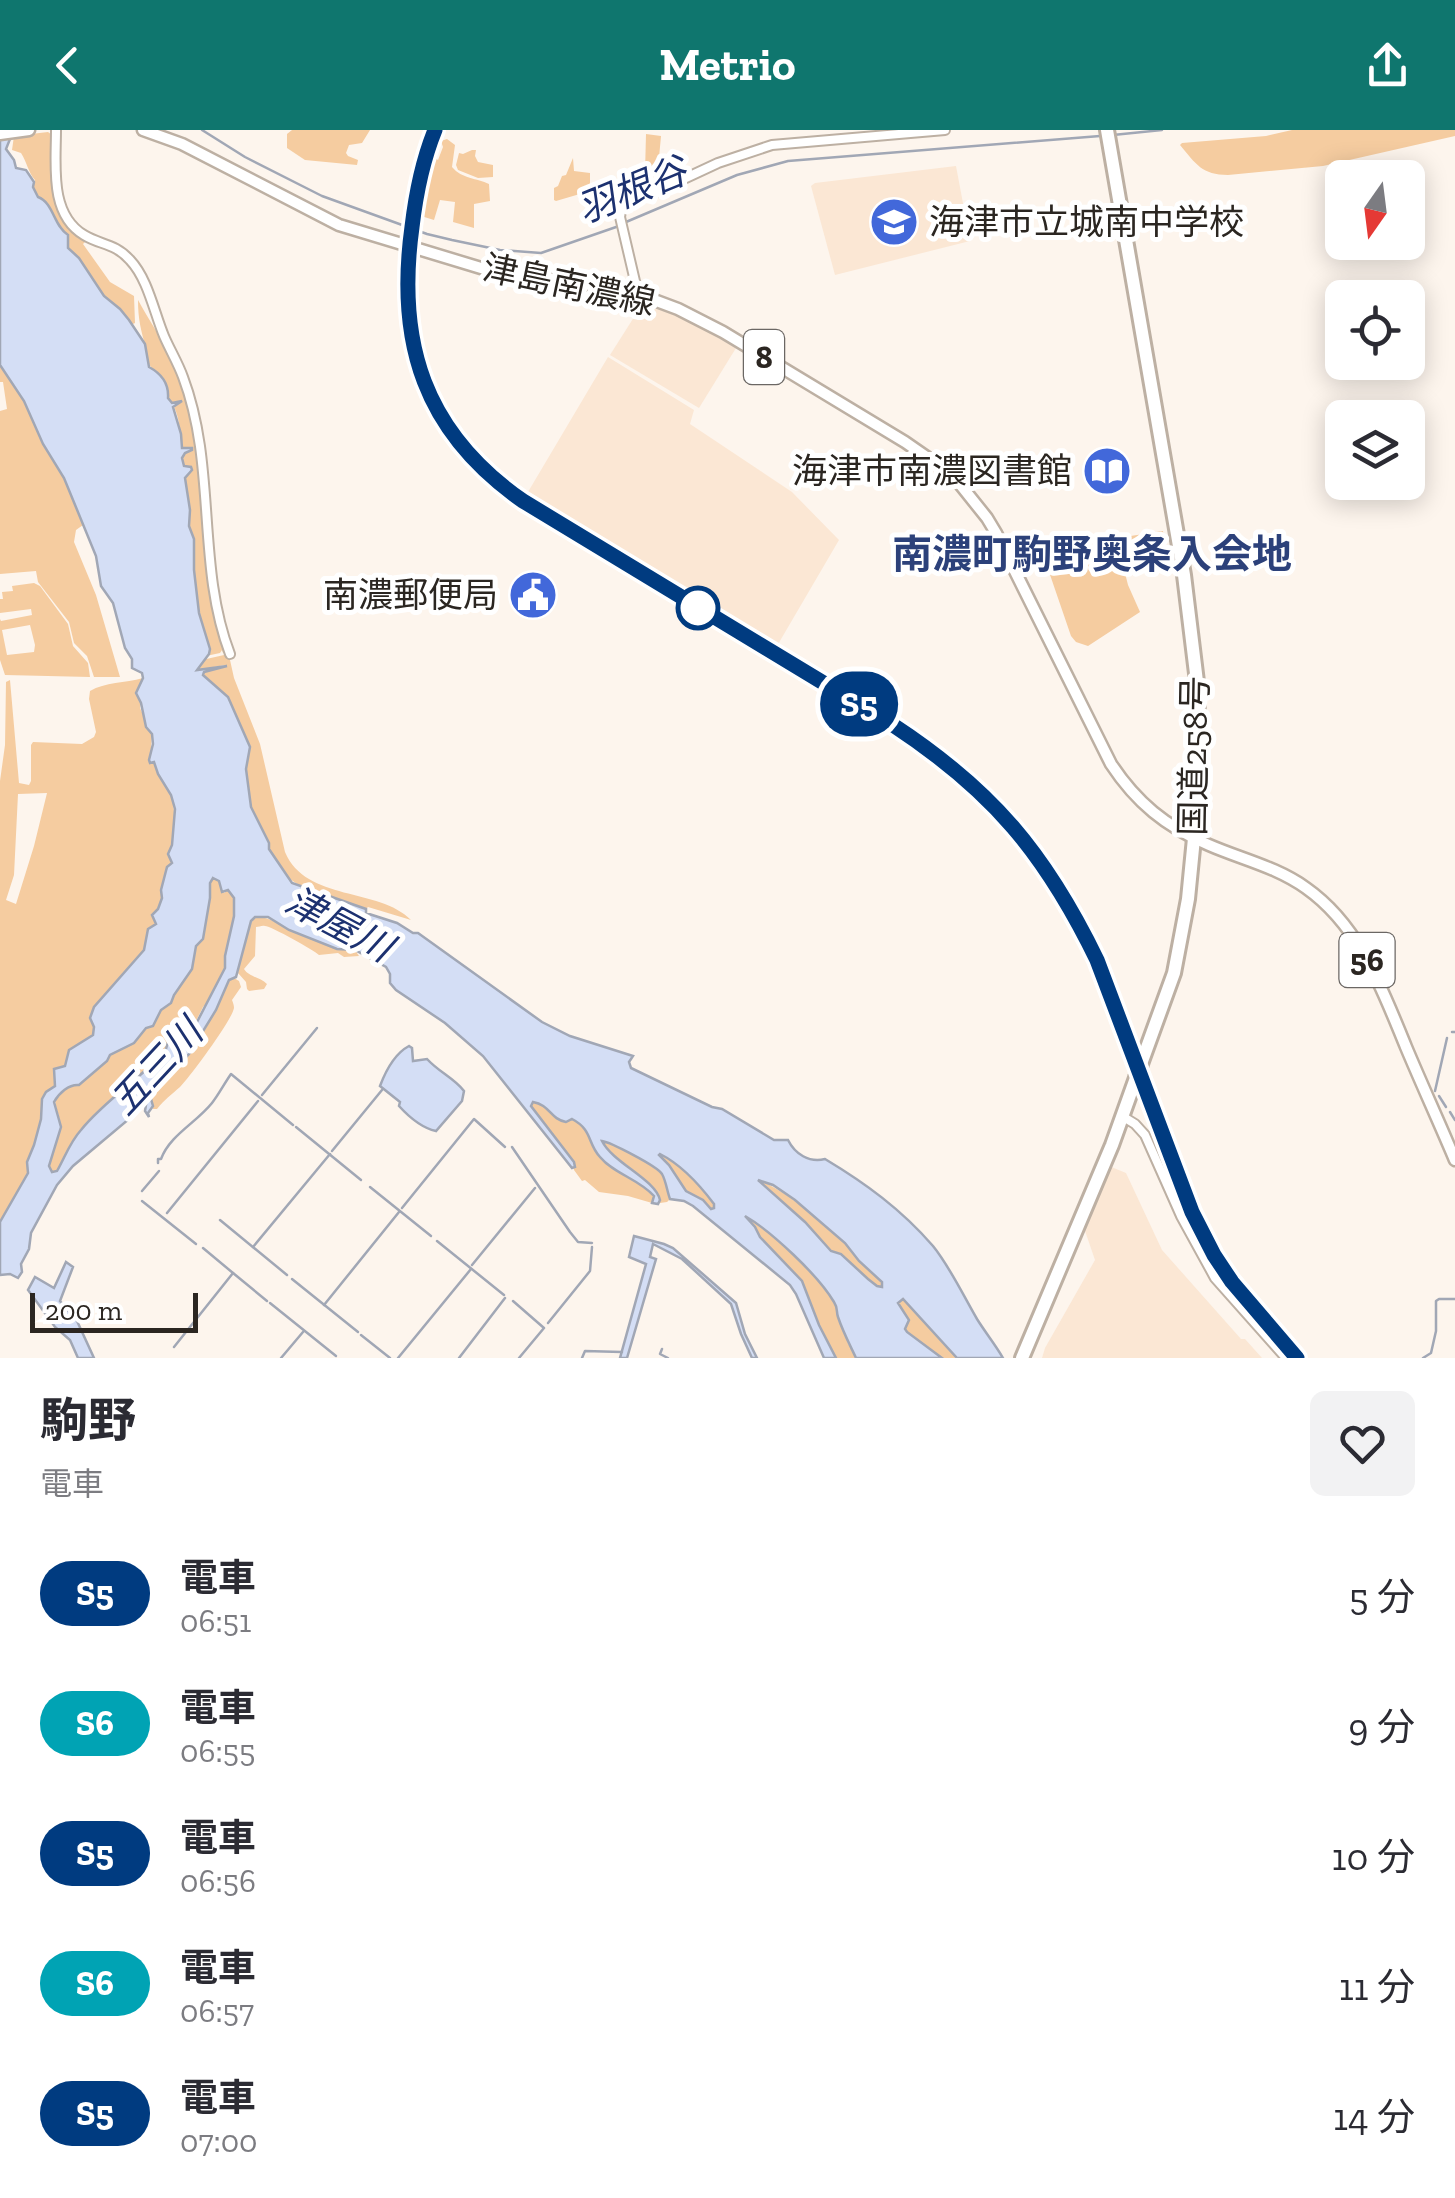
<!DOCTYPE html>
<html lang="ja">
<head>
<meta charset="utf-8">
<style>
	body { margin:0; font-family:"Zilla Slab","Noto Sans JP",serif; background:#f2f2f3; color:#2b2b33; height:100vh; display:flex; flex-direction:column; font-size:38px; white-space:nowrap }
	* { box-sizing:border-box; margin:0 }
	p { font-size:32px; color:#7c7c81 }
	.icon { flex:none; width:55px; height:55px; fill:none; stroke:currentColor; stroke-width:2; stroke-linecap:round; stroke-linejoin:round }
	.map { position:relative; height:1228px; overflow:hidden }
	.panel { display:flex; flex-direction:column; background:#fff; flex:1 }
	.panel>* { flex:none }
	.badge { padding:0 20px; border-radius:32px; font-size:35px; line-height:65px }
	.needle { width:65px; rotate:194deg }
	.controls { position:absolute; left:1325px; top:30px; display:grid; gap:20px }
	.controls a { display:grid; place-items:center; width:100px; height:100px; border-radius:15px; background:#fff; box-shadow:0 5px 25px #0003; font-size:50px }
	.scale { position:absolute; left:30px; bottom:25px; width:168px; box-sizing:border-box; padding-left:10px; border:5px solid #2b2621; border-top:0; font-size:28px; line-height:35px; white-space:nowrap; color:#2b2621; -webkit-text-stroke:8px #fff; paint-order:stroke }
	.map>.badge { position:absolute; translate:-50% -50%; box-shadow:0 0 0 5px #fff }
	.round { display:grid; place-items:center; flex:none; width:105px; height:105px; border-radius:15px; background:#f2f2f3 }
	.headline { display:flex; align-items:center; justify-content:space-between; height:170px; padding:0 40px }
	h1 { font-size:48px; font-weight:700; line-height:75px }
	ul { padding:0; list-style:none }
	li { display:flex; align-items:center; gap:30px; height:130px; padding:0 40px }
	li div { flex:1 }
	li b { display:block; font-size:38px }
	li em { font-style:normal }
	li .badge { min-width:110px; font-weight:700; text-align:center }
	header { display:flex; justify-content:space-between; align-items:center; height:130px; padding:0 40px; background:#0f766e; color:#fff; font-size:45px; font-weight:700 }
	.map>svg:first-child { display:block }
	.built { fill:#fbe7d4 }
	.green { fill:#f5cca0; fill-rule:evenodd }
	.water { fill:#d4def5; stroke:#a1a7b5; stroke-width:2.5; fill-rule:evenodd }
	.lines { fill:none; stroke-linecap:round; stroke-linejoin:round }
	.stream { stroke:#a1a7b5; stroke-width:2.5 }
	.minor-casing { stroke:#bdb0a3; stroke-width:12 }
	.major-casing { stroke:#bdb0a3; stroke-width:15 }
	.highway-casing { stroke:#bdb0a3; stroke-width:18 }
	.minor { stroke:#fff; stroke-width:8 }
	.major { stroke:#fff; stroke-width:10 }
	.highway { stroke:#fff; stroke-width:12 }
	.rail-casing { stroke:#99928c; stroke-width:6 }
	.rail { stroke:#fff; stroke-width:2.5; stroke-dasharray:8; stroke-linecap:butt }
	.highway-bridge-casing { stroke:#bdb0a3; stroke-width:18; stroke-linecap:butt }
	.highway-bridge { stroke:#fff; stroke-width:12 }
	.line-casing { stroke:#fff; stroke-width:22 }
	.line { stroke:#003b80; stroke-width:15 }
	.stop-dot { fill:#fff; stroke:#003b80; stroke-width:5 }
	.labels { text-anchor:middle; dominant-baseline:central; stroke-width:10; stroke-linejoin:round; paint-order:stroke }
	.shield { fill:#fff; stroke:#6b6764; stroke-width:2.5 }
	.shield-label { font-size:32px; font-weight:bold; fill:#2b2621 }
	.poi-label { font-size:35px; fill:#2b2621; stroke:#fff; text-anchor:end }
	.street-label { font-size:35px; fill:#2b2621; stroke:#fff }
	.water-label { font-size:38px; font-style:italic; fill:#1c3170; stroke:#fff }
	.quarter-label { font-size:40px; font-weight:bold; fill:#2c417a; stroke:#fff }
</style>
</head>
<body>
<header><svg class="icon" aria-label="back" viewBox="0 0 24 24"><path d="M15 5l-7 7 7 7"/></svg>Metrio<svg class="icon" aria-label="share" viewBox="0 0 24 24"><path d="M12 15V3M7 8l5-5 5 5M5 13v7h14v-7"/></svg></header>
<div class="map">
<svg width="1455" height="1228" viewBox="0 0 1455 1228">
	<rect width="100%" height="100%" fill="#fdf5ed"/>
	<g class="built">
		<polygon points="678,30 682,46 647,62 642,47 645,43"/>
		<polygon points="956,36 970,111 835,145 811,56 815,53"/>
		<polygon points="643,173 689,190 736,218 699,278 610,225"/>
		<polygon points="608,227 694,280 690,294 792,362 839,410 777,516 717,476 525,367"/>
		<polygon points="1109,1036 1126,1043 1162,1120 1241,1209 1245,1209 1262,1228 1042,1228 1045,1218 1095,1130 1084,1098"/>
	</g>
	<g class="green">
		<polygon points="292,0 370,0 362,13 349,15 346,23 348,26 358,30 357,35 305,30 287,18 287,4"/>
		<path d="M436 0H443L432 26 438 30 443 17 441 11 447 9 455 15 452 37C462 49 477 48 489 54L490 71 474 74V98L453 92 455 72 440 70 434 90 421 86 416 81 424 36Z"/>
		<path d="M1292 0H1455V6L1323 36 1228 45C1202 45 1196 34 1180 15L1182 13 1266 6Z"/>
		<path d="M48 2 52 5 55 65 87 110 83 114 110 152 134 166 135 193 131 195 120 179 104 165 79 128 68 118 66 111 69 107C55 96 53 74 38 67L33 57 35 50C28 42 27 32 21 23L12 20 14 6Z"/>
		<polygon points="646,4 661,6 658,38 645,43"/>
		<polygon points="472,20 476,20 475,26 478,32 493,35 493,47 478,48 458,40 456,35 459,23 463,24"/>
		<polygon points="573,28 574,41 590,43 590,61 556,71 554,70 554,58 558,56 562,46 566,45"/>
		<path d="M138 170C151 194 168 218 179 244 203 301 200 364 206 425 209 458 218 490 226 522L223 523 222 520 220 523 206 526 210 518 199 483 194 440V409L189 396 190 380 185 348 191 341 184 336 182 328 188 319 181 318C181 302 179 279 168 268 169 248 157 247 149 234 144 227 147 225 146 218 141 201 138 189 138 170Z"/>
		<polygon points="0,235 24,271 43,314 64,348 83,395 76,400 74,412 96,465 120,547 94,547 87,526 74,513 69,492 38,452 36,441 0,444 0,281 7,279 3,252 0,252"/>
		<polygon points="1163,401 1167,429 1128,433 1124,407"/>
		<polygon points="1121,427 1128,455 1140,482 1088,516 1076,512 1071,506 1047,436"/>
		<path d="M34 453 40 456 68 494 73 516 88 533 90 547 5 545 0 530V489L1 491 32 485 31 479 0 483V469H3L2 462 13 461 12 456ZM30 495 35 515 34 522 7 525 2 500Z"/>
		<path d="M224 525 230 530 234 548 260 614 285 722C306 772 379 757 411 790L368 777 366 779C331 770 273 756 269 713L251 677 246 639 250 617 228 567 203 545 204 542 226 537 225 535 197 540 202 530Z"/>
		<path d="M143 548 140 578 152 604 150 632 154 631C159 644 168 655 172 668 177 684 171 714 173 733 163 743 164 754 162 767 161 777 156 783 156 794L150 797 147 804 145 820 119 848 94 897 93 906 69 920 65 936 54 940 55 956 46 962 42 969 41 989 34 1015 27 1031 28 1043 0 1092V651L5 615 6 552 10 550 19 653 29 655 31 651V615L33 612 82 614 94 607 96 602 89 569 90 561C105 552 125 553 143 548ZM47 663 34 716 16 774 6 770 14 745 18 664Z"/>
		<path d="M214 748 219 751 224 763 228 760 234 768V786L225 826V838L211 869 203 877 195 893 187 897 183 904 168 912 166 919 158 929C133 953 103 973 81 1000 70 1012 65 1027 57 1041L52 1042 49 1040C50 1025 61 1007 60 992 59 983 55 977 55 968L73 954 81 953 107 931 110 925 134 913 146 898 157 890 161 880 171 873 174 865 192 839 196 816 203 809 210 768V753Z"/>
		<path d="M255 787C270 786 279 795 292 801 311 809 334 820 355 820L359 826 344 827 338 823 319 825C315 821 271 796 265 796 262 795 259 797 256 797L255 826 244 839C249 847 260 847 267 854L264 859 249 861 247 859 246 852 238 843 247 800Z"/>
		<path d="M234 848 239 851 241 857 232 870C233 873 234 875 234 878 232 890 190 947 180 957 172 964 164 970 157 979H153L149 962 150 957 154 955 157 958 197 913 216 880 229 850Z"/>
		<polygon points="534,971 545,975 555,988 577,991 589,1001 597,1025 646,1058 654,1067 652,1073 628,1066 599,1062 585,1050 582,1051 574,1040 572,1030 532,979 531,974"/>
		<path d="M604 1010C615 1015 657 1037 662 1045 666 1052 667 1061 670 1069L667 1072 660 1073C651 1060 640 1045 627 1035 617 1028 610 1024 602 1013Z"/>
		<path d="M660 1024C682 1035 699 1054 714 1074V1078L711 1079C702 1069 690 1065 682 1056 673 1046 670 1035 660 1027Z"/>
		<path d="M757 1049C803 1069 847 1115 882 1152V1157L877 1156 868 1149 841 1124 831 1121 805 1092Z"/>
		<path d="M744 1085C762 1093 831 1157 837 1177 838 1180 837 1182 838 1185 840 1196 847 1202 848 1214L854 1220 853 1223 856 1228H836L819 1195 802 1151 760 1107 753 1095Z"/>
		<path d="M903 1168C920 1187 940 1208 957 1228H942L907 1202 905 1199 909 1190 897 1172Z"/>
	</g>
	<g class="water">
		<path d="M0 2 10 9 6 19 14 30 16 38 26 40 34 52 33 57 38 67C54 73 53 95 68 105V118L79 128 104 166 120 179 129 190 145 214 149 237C162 244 169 254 168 268L172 273 182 271 173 277 181 304 182 318H192V320L185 323 182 328 184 336 191 337 192 340 185 348 190 380 189 396 194 409V440L199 483 210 519 209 524 197 540 227 536 204 542 203 545 228 567 250 617 246 639 251 677 269 713V719L292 753 366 779V783L397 793 413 803H418L542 892 570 906 633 926 629 932 631 938 712 977 722 979 774 1010H788C795 1024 809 1033 825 1029 865 1053 901 1079 933 1116 950 1137 963 1165 977 1189 985 1202 995 1214 1003 1228H957L903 1169 898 1173 909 1190 905 1199 907 1202 942 1228H856C850 1215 843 1202 838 1187 836 1181 838 1178 834 1172 818 1145 771 1101 745 1086L755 1097 760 1107 802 1151 819 1195 836 1228H824L796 1164 790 1155 693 1076 684 1071 670 1069C667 1061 666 1051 662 1044 657 1036 610 1012 602 1011 613 1033 655 1049 660 1070L658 1074 652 1073 654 1066C639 1049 614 1044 600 1027 587 1013 593 1000 572 989L566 992C550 989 550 975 533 972L531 976 574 1032 575 1037 572 1038 483 926 445 893 396 860 390 853V844L386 837 355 820 337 819 289 800 268 787H255L251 791 236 847 229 850 216 880 189 924 157 958 150 957 149 962 153 976 148 983 149 987 145 981 147 969 141 967 129 989 73 1036 57 1055 31 1103 29 1119 21 1134 22 1142 18 1148 10 1144 0 1145V1092L28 1043 27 1032 34 1015 41 989 42 969 46 962 55 956 54 939 65 936 69 920 93 905 94 897 90 888 94 877 144 820 148 799 156 794 152 785 158 779 162 768 161 760 167 737 172 733 168 724 172 715 175 679 171 665 158 644 154 632 150 633 149 630 153 614 152 604 146 597 141 573 136 563 143 548 142 543 132 538V529L125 518 113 473 101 456 96 426 64 348 43 314 24 271 0 235ZM213 748 219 751 222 762 228 760 234 768V786L225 826V838L197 892 187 897 183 904 168 912 166 919 158 929C133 953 103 973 81 1000 70 1012 65 1027 57 1041L52 1042 49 1036 61 997 54 972C59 963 69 954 79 955L107 931 110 925 134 913 146 898 153 896 161 880 171 873 174 865 192 839 196 816 203 809 210 768V753ZM660 1024C682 1035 699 1054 714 1074V1078L711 1079 703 1070 686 1061 669 1035 659 1025ZM758 1050 773 1055 795 1070 845 1113 859 1131 882 1152V1157L877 1156 868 1149 841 1124 831 1121 805 1092Z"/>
		<path d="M409 916 412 918 413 931 427 929C440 943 454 948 464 961L462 971 436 1001C422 998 409 987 399 976L400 972 380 956C386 940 394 924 409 916Z"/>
		<polygon points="634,1106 664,1114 673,1118 736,1173 745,1204 757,1228 752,1228 741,1204 731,1174 682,1129 653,1114 650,1127 656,1129 627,1228 620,1228 646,1134 629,1127"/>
		<polygon points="66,1132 73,1137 60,1171 77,1191 94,1228 78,1228 70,1210 55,1197 28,1160 35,1147 54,1158"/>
	</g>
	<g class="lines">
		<g class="stream">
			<polyline points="202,0 245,27 322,66 427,104 452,110 500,120 541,123 619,96"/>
			<polyline points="1113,5 1162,0"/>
			<polyline points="626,92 737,45 788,31 1100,6"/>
			<polyline points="1452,902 1455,902"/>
			<polyline points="1435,961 1447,908"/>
			<polyline points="262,965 317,898"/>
			<polyline points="1439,966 1446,977"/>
			<polyline points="1450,982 1455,990"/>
			<polyline points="296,997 361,1050"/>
			<polyline points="512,1017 570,1102 578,1112 592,1113"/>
			<polyline points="332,1021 382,960"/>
			<path d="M158 1033V1029H161C170 1005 196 993 212 973 219 964 224 954 231 944L293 995"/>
			<polyline points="370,1057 431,1106"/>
			<polyline points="142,1061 159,1041"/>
			<polyline points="142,1071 196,1114"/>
			<polyline points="402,1078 474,989 505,1017"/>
			<polyline points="167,1083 258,971"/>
			<polyline points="220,1090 287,1145"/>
			<polyline points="437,1111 504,1165"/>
			<polyline points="253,1117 330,1024"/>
			<polyline points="472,1135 535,1058"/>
			<polyline points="233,1143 267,1171"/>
			<polyline points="292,1149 358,1202"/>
			<polyline points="513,1171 544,1198 519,1228"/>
			<polyline points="270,1173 336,1226"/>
			<polyline points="324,1175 399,1082"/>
			<polyline points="548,1193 590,1141 592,1117"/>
			<polyline points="361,1205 390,1228"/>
			<polyline points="174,1217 233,1143 203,1118"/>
			<polyline points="662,1219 660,1224 668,1228"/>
			<polyline points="281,1228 303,1202"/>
			<polyline points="398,1228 471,1139"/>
			<polyline points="459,1228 505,1168"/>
			<polyline points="582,1228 585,1221 622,1222"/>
			<polyline points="1423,1228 1431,1223 1436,1201 1436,1171 1439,1169 1455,1169"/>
		</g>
		<g class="minor-casing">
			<g id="minor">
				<path d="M56 0C56 35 49 84 84 105 100 115 115 113 130 130 148 149 154 182 164 206 170 220 178 233 183 247 217 337 196 435 230 524"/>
				<polyline points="638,164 620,87 621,81 630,74 718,33 772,15 945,0"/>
				<polyline points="1122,986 1135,994 1145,1005 1181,1086 1215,1148 1286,1228"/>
			</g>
		</g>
		<g class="major-casing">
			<g id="major">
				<path d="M143 0 182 14 339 95 481 138 610 158 638 164 678 179 723 202 905 312 941 337 959 353 987 388 996 403 1111 634C1136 672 1166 697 1209 715 1241 729 1277 737 1306 758 1360 796 1382 859 1406 917 1422 955 1439 992 1455 1030"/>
				<polyline points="0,4 29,0"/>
			</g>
		</g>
		<g class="highway-casing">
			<g id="highway">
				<polyline points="1107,0 1184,445 1198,560 1196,688 1188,769 1174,843 1141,934"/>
				<polyline points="1022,1228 1112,1015 1136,948"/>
			</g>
		</g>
		<use href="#minor" class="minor"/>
		<use href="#major" class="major"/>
		<use href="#highway" class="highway"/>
		<g class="rail-casing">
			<path id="rail" d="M435 0C422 32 416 63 412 97 396 214 424 300 523 371L893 595C992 661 1045 722 1097 830L1192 1081 1213 1125 1232 1153 1297 1228"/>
		</g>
		<use href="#rail" class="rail"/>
		<g class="highway-bridge-casing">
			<polyline id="highway-bridge" points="1136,948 1141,934"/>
		</g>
		<use href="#highway-bridge" class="highway-bridge"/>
	</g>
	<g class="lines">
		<g class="line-casing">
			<path id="line" d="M435 0C422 32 416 63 412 97 396 213 424 302 523 371L893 595C992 660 1045 723 1097 830L1192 1082 1214 1125 1232 1152 1297 1228"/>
		</g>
		<use href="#line" class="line"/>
	</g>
	<defs>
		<g id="school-disc" transform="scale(2.5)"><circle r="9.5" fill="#4268da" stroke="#fff"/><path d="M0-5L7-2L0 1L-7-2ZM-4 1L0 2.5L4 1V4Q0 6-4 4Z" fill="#fff"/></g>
		<g id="library-disc" transform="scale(2.5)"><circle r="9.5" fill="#4268da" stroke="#fff"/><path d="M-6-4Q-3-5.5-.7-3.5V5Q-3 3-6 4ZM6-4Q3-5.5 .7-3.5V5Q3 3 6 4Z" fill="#fff"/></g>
		<g id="civic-disc" transform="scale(2.5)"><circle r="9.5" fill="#4268da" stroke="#fff"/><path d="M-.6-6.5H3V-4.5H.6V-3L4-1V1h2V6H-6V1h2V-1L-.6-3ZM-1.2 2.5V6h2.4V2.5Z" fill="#fff"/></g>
	</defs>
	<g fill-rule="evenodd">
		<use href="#school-disc" x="894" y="92"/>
		<use href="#library-disc" x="1107" y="341"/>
		<use href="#civic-disc" x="533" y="465"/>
	</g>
	<circle class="stop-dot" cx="698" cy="478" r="20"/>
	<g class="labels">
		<g class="shield">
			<rect x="744" y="200" width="40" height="54" rx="8"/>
			<rect x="1339.5" y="803" width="55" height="54" rx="8"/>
		</g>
		<g class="shield-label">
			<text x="764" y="227">8</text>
			<text x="1367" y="830">56</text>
		</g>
		<g class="poi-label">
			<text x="929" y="92" text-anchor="start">海津市立城南中学校</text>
			<text x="1072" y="341">海津市南濃図書館</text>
			<text x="498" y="465">南濃郵便局</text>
		</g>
		<g class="street-label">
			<text transform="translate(569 155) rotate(12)">津島南濃線</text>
			<text transform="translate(1194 626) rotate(-89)">国道258号</text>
		</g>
		<g class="water-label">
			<text transform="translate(632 60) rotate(-22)">羽根谷</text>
			<text transform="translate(339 794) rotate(28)">津屋川</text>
			<text transform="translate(156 937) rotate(-47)">五三川</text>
		</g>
		<g class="quarter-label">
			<text x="1092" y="424">南濃町駒野奥条入会地</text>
		</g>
	</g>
</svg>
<div class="controls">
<a><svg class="needle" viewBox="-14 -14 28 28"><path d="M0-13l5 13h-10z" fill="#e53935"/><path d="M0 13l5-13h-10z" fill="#7c7c81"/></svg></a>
<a><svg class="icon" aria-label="locate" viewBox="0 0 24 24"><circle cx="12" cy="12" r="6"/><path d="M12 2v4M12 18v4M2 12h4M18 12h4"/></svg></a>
<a><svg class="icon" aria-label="layers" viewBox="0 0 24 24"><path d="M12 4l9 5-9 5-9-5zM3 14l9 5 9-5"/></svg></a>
</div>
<div class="scale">200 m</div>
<b class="badge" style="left:859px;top:574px;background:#003b80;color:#fff">S5</b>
</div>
<section class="panel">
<div class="headline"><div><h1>駒野</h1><p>電車</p></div><a class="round"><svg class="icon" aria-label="heart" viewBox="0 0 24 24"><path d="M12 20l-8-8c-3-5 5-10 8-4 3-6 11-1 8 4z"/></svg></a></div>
<ul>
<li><span class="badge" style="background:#003b80;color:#fff">S5</span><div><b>電車</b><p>06:51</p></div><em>5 分</em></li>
<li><span class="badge" style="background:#00a3b4;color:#fff">S6</span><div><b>電車</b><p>06:55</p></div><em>9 分</em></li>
<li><span class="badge" style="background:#003b80;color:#fff">S5</span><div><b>電車</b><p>06:56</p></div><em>10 分</em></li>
<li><span class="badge" style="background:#00a3b4;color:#fff">S6</span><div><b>電車</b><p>06:57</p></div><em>11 分</em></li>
<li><span class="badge" style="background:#003b80;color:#fff">S5</span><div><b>電車</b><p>07:00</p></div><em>14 分</em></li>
</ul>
</section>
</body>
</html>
